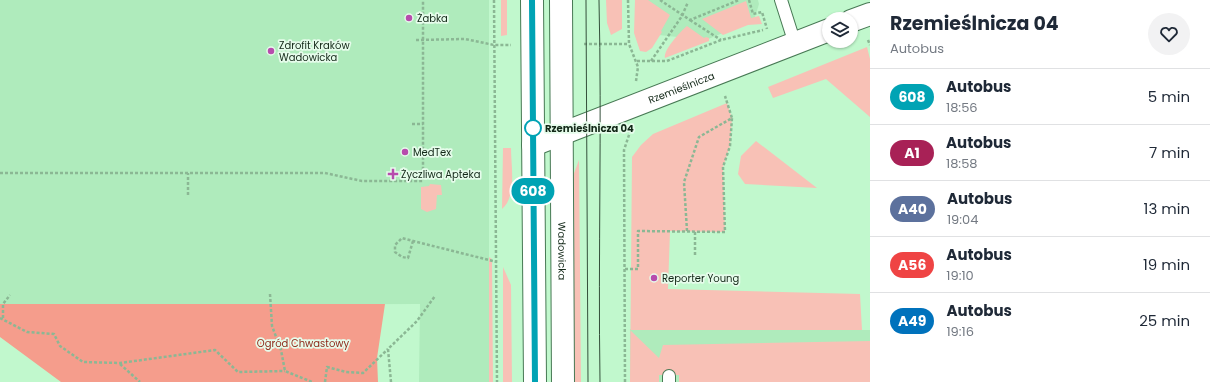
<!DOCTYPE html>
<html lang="pl">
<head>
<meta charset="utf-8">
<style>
	body { margin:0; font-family:Poppins,sans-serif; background:#f2f2f3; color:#1f2937; height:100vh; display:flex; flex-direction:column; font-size:15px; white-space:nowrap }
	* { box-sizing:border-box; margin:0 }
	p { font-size:13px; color:#747a83 }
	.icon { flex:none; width:22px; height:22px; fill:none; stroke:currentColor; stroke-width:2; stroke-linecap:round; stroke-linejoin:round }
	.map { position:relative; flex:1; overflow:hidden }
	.sheet { display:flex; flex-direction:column; background:#fff; width:340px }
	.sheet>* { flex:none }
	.badge { padding:0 8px; border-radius:13px; font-size:14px; line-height:26px }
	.controls { position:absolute; left:822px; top:12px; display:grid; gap:8px }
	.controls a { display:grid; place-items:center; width:36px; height:36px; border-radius:50%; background:#fff; box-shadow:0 1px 3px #0004; font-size:20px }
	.map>.badge { position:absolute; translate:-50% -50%; box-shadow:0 0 0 2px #fff }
	.round { display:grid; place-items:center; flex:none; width:42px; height:42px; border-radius:21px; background:#f2f2f3 }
	.overview { display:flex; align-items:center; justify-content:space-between; height:68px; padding:0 20px }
	h1 { font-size:19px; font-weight:700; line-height:30px }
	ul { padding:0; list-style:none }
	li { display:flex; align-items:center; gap:12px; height:56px; padding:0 20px; border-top:1px solid #e0e1e3 }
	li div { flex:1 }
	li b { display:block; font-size:15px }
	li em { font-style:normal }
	li .badge { min-width:44px; font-weight:700; text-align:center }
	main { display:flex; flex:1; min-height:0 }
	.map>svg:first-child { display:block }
	.built { fill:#afebbc }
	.green { fill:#f8c1b6 }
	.forest { fill:#f59d8c }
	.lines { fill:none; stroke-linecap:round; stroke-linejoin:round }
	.lane-casing { stroke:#477954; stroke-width:14 }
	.street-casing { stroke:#477954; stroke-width:24 }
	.primary-casing { stroke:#477954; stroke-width:24 }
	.path { stroke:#8bb794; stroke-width:2.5; stroke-dasharray:3 2; stroke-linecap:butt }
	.lane { stroke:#fff; stroke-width:12 }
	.street { stroke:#fff; stroke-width:22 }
	.primary { stroke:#fff; stroke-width:22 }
	.tram { stroke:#34503b; stroke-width:1 }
	.line-casing { stroke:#fff; stroke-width:9 }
	.line { stroke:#00a3b4; stroke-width:6 }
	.poi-dot { fill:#b74cad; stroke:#e6fceb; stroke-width:1.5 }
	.stop-dot { fill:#fff; stroke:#00a3b4; stroke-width:2 }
	.labels { text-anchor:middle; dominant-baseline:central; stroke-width:3.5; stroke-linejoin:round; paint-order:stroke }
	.poi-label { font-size:10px; fill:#132818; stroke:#e6fceb; text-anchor:start }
	.street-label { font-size:10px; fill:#132818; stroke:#e6fceb }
	.stop-label { font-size:10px; font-weight:bold; fill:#132818; stroke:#e6fceb; text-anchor:start }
	.park-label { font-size:10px; fill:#8e291a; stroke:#e6fceb }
</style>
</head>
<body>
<main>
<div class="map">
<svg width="870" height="382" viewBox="0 0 870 382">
	<rect width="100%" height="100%" fill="#c1f8cd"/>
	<g class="built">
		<polygon points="0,0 489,0 489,382 419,382 420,304 0,305"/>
		<polygon points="640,0 758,0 759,4 754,20 706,40 640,33"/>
		<polygon points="630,329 870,330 870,382 630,382"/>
	</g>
	<g class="green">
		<polygon points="501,0 507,0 507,35 501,36"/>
		<polygon points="606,0 622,0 622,29 611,35 607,23"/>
		<polygon points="635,0 648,0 670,15 661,31 662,32 652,48 646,52 640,51 634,33"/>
		<polygon points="746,1 751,18 759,16 762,24 748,25 723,35 702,19"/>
		<path d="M687 26 704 38 706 37 709 38V41L665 58C663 50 681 31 687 26Z"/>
		<polygon points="867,47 870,59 870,117 826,79 773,98 768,87"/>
		<polygon points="727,103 732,118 730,146 723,167 725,232 670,231 668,289 860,294 862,330 630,330 659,358 663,345 870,341 870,382 679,382 679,375 659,375 659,382 630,382 632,157 641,145 653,134"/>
		<polygon points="756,141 817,188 745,184 738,174 741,156"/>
		<path d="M503 148H511C511 166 517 196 502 209Z"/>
		<polygon points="579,160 581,382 573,382 573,176"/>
		<polygon points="430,184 441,185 442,195 437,195 436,209 427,212 421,209 421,187 429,186"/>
		<polygon points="489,257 492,259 493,382 489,382"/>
		<polygon points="503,267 511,285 512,382 503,382"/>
	</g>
	<polygon class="forest" points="0,304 385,304 377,358 378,382 61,382 0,337"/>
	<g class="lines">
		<g class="lane-casing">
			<g id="lane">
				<polyline points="781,0 795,44"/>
				<polyline points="669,376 669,382"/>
			</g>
		</g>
		<g class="street-casing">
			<g id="street">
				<polyline points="851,21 870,14"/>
				<path id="s1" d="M533 145 829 30"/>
			</g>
		</g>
		<g class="primary-casing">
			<g id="primary">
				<polyline points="532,0 535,382"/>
				<path id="s2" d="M561 0 563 382"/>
			</g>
		</g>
		<g class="path">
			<polyline points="494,0 497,382"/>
			<polyline points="628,0 629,44 638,67 636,81"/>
			<polyline points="660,0 690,20 739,0"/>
			<polyline points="749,0 753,14 762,12 767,29"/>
			<polyline points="690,20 721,40"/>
			<polyline points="416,40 465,39 494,45 511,45"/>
			<polyline points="868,40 870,45"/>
			<polyline points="584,44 629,44"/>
			<polyline points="637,61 667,61 721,40 763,30"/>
			<polyline points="651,61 682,16 688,2"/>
			<polyline points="412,124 423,124"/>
			<polyline points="0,173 325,173 362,181 423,181 423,0"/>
			<polyline points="188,195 188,173"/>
			<polyline points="687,231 684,182 699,137 732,118 725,96"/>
			<polyline points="413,241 408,258 402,257 395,252 395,245 402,238 413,241 497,262"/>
			<polyline points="695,255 695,231"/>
			<polyline points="625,269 638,269 638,231 725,232 723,167 730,146 732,118"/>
			<polyline points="270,294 272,326 281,350 285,371 312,382"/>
			<polyline points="0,318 27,332 54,334 60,346 83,362 120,363 215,350 238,372 285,371"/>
			<polyline points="3,318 3,304 10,295"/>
			<polyline points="120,364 140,382"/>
			<polyline points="325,382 327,367 346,372 363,373 388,349"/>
			<polyline points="391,382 388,349 417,321 435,296"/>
			<polyline points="625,382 624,150 630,132"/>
		</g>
		<use href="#lane" class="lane"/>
		<use href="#street" class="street"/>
		<use href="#primary" class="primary"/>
		<g class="tram">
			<polyline points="586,0 588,382"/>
			<path d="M599 0C602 127 598 255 600 382"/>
		</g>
	</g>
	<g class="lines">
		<g class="line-casing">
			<polyline id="line" points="532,0 535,382"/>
		</g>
		<use href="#line" class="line"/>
	</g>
	<g class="poi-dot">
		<circle cx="409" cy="18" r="4"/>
		<circle cx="271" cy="51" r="4"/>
		<circle cx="405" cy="152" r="4"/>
		<path d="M391 168h4v4h4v4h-4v4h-4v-4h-4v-4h4z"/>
		<circle cx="654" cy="278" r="4"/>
	</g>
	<circle class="stop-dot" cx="533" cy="128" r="8"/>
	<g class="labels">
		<g class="poi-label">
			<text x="417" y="18">Żabka</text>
			<text x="279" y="45">Zdrofit Kraków<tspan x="279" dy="12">Wadowicka</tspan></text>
			<text x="413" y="152">MedTex</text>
			<text x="401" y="174">Życzliwa Apteka</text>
			<text x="662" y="278">Reporter Young</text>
		</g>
		<g class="street-label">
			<text stroke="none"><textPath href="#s1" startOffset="159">Rzemieślnicza</textPath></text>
			<text stroke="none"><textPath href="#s2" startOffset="251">Wadowicka</textPath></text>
		</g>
		<g class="stop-label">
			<text x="545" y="128">Rzemieślnicza 04</text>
		</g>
		<g class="park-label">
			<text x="303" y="343">Ogród Chwastowy</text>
		</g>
	</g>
</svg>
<div class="controls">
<a><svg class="icon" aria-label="layers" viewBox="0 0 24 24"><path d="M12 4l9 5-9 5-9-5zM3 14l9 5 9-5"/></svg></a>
</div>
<b class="badge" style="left:533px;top:191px;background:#00a3b4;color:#fff">608</b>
</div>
<section class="sheet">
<div class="overview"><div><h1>Rzemieślnicza 04</h1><p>Autobus</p></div><a class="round"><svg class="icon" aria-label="heart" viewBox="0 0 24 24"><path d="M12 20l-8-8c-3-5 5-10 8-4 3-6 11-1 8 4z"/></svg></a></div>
<ul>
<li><span class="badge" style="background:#00a3b4;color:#fff">608</span><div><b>Autobus</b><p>18:56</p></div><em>5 min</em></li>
<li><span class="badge" style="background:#a82156;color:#fff">A1</span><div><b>Autobus</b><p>18:58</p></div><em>7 min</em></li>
<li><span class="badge" style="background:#5c719d;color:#fff">A40</span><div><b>Autobus</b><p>19:04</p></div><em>13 min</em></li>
<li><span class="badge" style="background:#ef4444;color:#fff">A56</span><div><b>Autobus</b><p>19:10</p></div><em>19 min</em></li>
<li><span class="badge" style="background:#0072bc;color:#fff">A49</span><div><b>Autobus</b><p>19:16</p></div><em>25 min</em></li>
</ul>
</section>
</main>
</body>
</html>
